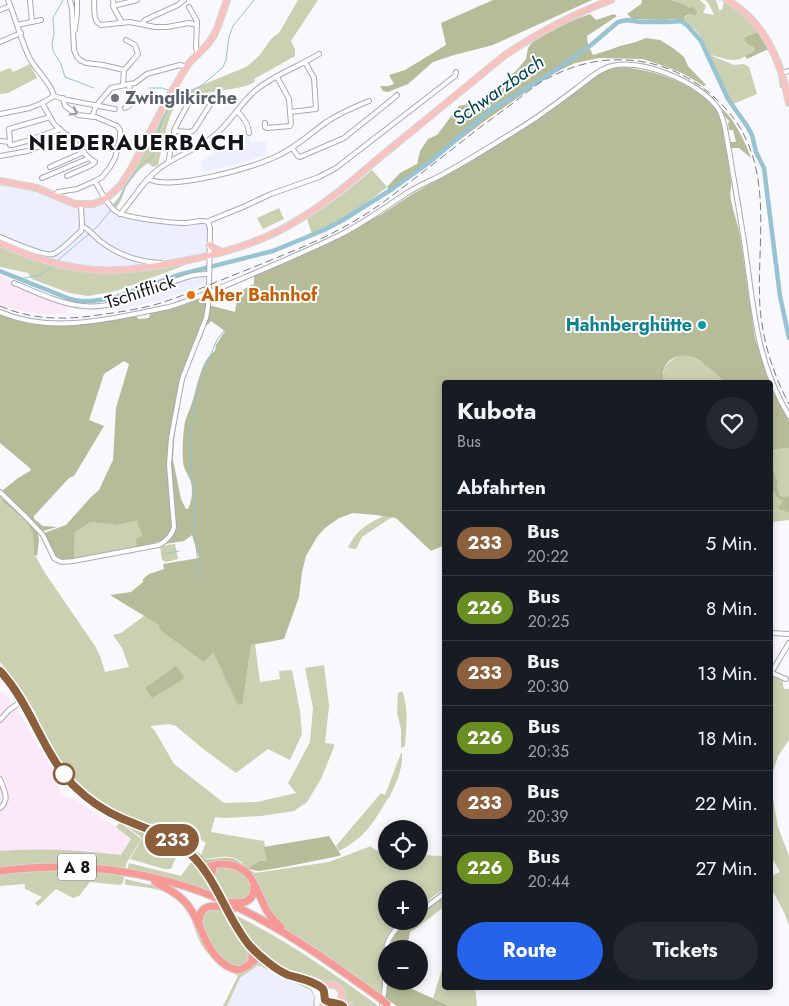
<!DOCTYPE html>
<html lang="de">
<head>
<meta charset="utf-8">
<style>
	body { margin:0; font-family:Jost,sans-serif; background:#242831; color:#f1f3f6; height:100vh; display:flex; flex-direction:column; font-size:19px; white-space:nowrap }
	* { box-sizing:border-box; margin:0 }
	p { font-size:16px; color:#9ea1a6 }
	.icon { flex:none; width:28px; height:28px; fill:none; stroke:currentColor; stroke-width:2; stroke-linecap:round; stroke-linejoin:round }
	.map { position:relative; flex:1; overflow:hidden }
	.side { position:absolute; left:442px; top:380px; width:331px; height:610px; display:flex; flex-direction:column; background:#171b24; border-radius:5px; box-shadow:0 2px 8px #0003 }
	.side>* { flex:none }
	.badge { padding:0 10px; border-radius:16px; font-size:18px; line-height:32px }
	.controls { position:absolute; left:378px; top:820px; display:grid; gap:10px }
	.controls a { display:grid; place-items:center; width:50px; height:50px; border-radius:50%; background:#171b24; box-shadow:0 2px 8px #0003; font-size:25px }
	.map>.badge { position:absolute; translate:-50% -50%; box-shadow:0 0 0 2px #fff }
	h2 { padding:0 15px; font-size:19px; line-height:45px }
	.round { display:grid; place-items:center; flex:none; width:52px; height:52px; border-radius:26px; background:#242831 }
	.overview { display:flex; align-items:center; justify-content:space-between; height:85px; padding:0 15px }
	h1 { font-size:24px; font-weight:700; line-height:38px }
	.cta { display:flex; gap:10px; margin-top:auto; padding:10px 15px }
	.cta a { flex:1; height:58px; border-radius:30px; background:#2563eb; color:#fff; font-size:20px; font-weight:700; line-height:58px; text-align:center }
	.cta a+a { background:#242831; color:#f1f3f6 }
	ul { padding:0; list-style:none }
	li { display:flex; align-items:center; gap:15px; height:65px; padding:0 15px; border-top:1px solid #363941 }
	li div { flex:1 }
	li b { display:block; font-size:19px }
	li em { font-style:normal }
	li .badge { min-width:55px; font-weight:700; text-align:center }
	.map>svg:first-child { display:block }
	.built { fill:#edeefe }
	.industrial { fill:#fbe8f8 }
	.green { fill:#cad0b0 }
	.forest { fill:#b6bc97; fill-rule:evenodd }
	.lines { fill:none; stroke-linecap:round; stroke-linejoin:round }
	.stream { stroke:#97c3d2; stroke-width:1 }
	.river { stroke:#97c3d2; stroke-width:4.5 }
	.minor-casing { stroke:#aaaab5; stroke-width:6 }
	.major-casing { stroke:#d5d5d6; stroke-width:8 }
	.highway-casing { stroke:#d5d5d6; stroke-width:9 }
	.minor { stroke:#fff; stroke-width:4 }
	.major { stroke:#fac2bf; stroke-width:5.5 }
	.highway { stroke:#f79995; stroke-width:7 }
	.rail { stroke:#7c7d81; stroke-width:1; stroke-dasharray:8 4; stroke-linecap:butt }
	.major-bridge-casing { stroke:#d5d5d6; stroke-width:8; stroke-linecap:butt }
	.highway-bridge-casing { stroke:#d5d5d6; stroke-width:9; stroke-linecap:butt }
	.major-bridge { stroke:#fac2bf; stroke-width:5.5 }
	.highway-bridge { stroke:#f79995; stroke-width:7 }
	.oneway { stroke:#959698 }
	.line-casing { stroke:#fff; stroke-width:11 }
	.line { stroke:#8b5e3c; stroke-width:8 }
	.worship-dot { fill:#6b7280; stroke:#fff; stroke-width:2 }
	.food-dot { fill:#e8710a; stroke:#fff; stroke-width:2 }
	.culture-dot { fill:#0f9aa8; stroke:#fff; stroke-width:2 }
	.stop-dot { fill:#fff; stroke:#8b5e3c; stroke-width:2.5 }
	.labels { text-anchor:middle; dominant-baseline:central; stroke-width:4; stroke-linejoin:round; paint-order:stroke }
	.shield { fill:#fff; stroke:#5a5b5e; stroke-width:1 }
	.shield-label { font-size:16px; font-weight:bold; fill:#141519 }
	.worship-label { font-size:18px; font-weight:bold; fill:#5b616d; stroke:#fff; text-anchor:start }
	.street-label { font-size:18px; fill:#141519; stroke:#fff }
	.food-label { font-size:18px; font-weight:bold; fill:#c56008; stroke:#fff; text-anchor:start }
	.culture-label { font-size:18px; font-weight:bold; fill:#0d838f; stroke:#fff; text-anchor:end }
	.water-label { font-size:19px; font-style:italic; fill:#004252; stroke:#fff }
	.district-label { font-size:22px; font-weight:bold; letter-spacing:1px; fill:#141519; stroke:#fff }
</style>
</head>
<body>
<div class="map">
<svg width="789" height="1006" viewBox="0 0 789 1006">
	<rect width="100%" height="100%" fill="#f8f8fd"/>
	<g class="built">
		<polygon points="249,136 250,142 266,141 268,154 242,163 202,172 200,162 241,137"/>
		<polygon points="0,182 33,189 68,203 103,204 117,214 126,217 144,220 205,223 208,227 208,252 203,254 151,264 106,268 71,264 49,258 0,240"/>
		<polygon points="207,272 206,284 161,300 116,310 114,301 198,273"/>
		<polygon points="258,965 310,990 314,996 313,1006 227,1006 240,978"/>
	</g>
	<g class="industrial">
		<polygon points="0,276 69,306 66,313 37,314 7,307 0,304"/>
		<polygon points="0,691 5,693 20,714 57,778 56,784 62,794 69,799 74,797 81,804 112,824 131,839 121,855 89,851 25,849 0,851"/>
	</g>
	<g class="green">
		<path d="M298 0H318L291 41 295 49V56L254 79 255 82C243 88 231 89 218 91 208 93 189 95 180 100 168 108 162 150 158 165L153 167 148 163C141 167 127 183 125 190 122 198 121 202 116 208L112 205 119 197 125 185 137 166 173 97 246 67C252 62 258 58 262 52 268 44 270 38 279 33Z"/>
		<path d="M672 0H700L706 6 703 13 714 15 709 4 705 0H716L719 10H722L724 2 718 0C736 0 762 32 770 47 776 59 779 75 784 88H780L778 74 768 46 759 32 749 35 744 38 747 43 755 48 754 51C749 53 745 57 740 59 731 62 720 57 711 55L712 56 734 65 744 64 749 67 757 94 733 104C727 95 722 86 718 76 712 60 701 27 684 22L685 17 689 14V8L684 4 673 1Z"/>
		<polygon points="30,64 37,78 8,93 0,94 0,72 10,68 13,72"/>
		<path d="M372 170 387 187C364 205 339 223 312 234L307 219C330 205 351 188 372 170Z"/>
		<polygon points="279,208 284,219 263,229 257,218"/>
		<polygon points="0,244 61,265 60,268 93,273 126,273 188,264 116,291 88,296 69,293 32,279 28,273 0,267"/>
		<path d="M679 355H687L705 364 725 382H664C661 368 667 363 679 355Z"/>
		<polygon points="789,448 789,495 784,500 778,509 789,513 789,520 771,522 771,450"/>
		<path d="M0 496 3 498 2 501C11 509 31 523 33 535 34 541 33 549 34 555L36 557 45 573 95 646 100 656 105 672 129 667 122 648 113 635 121 633 144 616 213 652 243 703 251 645 255 644 260 682 280 679 279 671 292 670 300 711 302 734 290 760 268 749 236 773 202 748 176 726 169 724 150 726 155 731 174 764 224 803 257 802 296 793 288 783 310 742 313 708 305 668 324 665 329 706 325 743 334 744V747L321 779 307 802 294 811 261 816 224 818 215 817 211 832 264 841 267 861H259L248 868 255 873 329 862 371 846C374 851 381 851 386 853V861H419V855L445 856V888L419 907V889H386V921H400C386 932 383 946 381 963H383L382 996 284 928 278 923 245 869 205 865 171 836 188 848 204 864H241L242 863V862C228 854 221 857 207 859L201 855 206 843 198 838 195 843 190 845 178 836 130 819 125 816 108 809 98 802 78 785 67 772 46 738 36 714 24 694 0 662Z"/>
		<path d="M383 516 392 517 362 537 356 549 348 548C357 529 365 526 383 516Z"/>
		<polygon points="138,521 142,537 137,547 74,559 75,532 91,522 116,525"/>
		<polygon points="175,544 178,559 166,562 162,560 160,546"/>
		<polygon points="773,675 783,680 783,686 785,689 789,689 789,740 778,756 771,778 771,676"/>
		<path d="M402 691C409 707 406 729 405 746L401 748V729L397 713 398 693Z"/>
		<path d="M401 753H402C403 770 396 783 389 798H388C374 822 365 838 339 851L336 846 381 793 385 795Z"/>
		<polygon points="771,780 773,799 778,827 789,856 789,925 784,912 771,888 771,876 780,872 771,857"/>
		<path d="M120 822 141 839 126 864 123 883 120 885 90 882 79 896 73 898 56 889 38 906 35 903 42 897 25 889V884L0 886V851C41 848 81 850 121 855L131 839 116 827Z"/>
		<polygon points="126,826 128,826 153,836 179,851 171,869 164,869 130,859 142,838"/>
		<polygon points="192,861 213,888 220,892 212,876 214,870 218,866 235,867 251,880 252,896 236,902 127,870 129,863 181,876"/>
		<path d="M125 879 160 887 183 901 201 936 233 971 260 961 282 975 302 983 312 990 315 997V1006H313L314 996 310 990 258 965 240 978 227 1006H223L238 976C234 973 229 971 225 968 217 963 211 957 205 950 198 941 195 929 191 918 179 889 153 888 126 885L125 884Z"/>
		<path d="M445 896V906L418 927C419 919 425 916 425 910Z"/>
		<path d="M220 908C276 933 326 968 376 1004L377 1006H351L344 999 343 989 341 986 338 984 326 983 299 972 289 970 280 967 264 957 227 914C235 929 246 942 250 958L249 962 237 968 219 957 201 928V915L206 909Z"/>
		<polygon points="445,960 445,988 475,988 477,1006 450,1006 433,998"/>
	</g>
	<g class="forest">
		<polygon points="493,0 592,0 493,45 454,55 433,62 408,84 388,92 383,91 380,86 388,86 394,84 389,75 405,70 446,45 441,23"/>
		<polygon points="642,0 672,0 673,1 684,4 689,8 693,7 697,12 696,15 689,14 685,16 684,22 681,19 674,19 664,20 632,19 627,14 641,4"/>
		<polygon points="590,14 596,20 614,14 617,16 587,36 588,45 593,55 606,51 620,46 636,42 646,38 660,40 673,48 684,57 688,66 706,85 704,86 684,74 667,67 643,59 599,58 575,63 550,75 486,120 391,192 387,187 400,173 417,164 420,151 428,139 437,135 459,106 489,100 496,88 517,70 526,59 528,48 535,39 571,21"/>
		<path d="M759 32 769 50H766L747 59 745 56 754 51 755 48C750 45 745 44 744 38L749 35Z"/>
		<path d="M625 67C652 71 677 78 700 94 707 99 715 105 718 113 722 121 723 130 724 139 727 153 729 167 731 181 732 188 729 193 731 200 733 212 738 224 740 236L755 338 769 382H725C711 370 689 344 669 361 663 367 662 374 664 382H445V545L431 551 396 518 376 515 353 513 339 518 325 528 317 537 306 556 302 572 299 597 284 639 251 645 243 703 238 705 213 652 204 662 160 630 159 625 110 595 131 592 143 582V579L149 574 164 569 163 564 199 558 192 535 184 541 165 544 161 541 137 547 136 539 142 536 137 521 116 525 91 522 75 532 74 559C51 562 54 550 44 533L66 525 91 497 99 490 113 460 116 408 129 364 124 361 104 374 89 420 104 426 74 476 69 478 34 516V519L43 526 57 527 43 531 39 528 37 529 39 540 37 556 34 555C33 549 34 542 33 536 32 523 11 509 2 501L6 495 2 491 18 478 30 471 31 469 0 443V314C43 334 91 323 136 315L138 319 149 318 150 313 176 308 205 297H206L209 305 235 312C239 292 236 293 254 284V276L349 232 382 214 414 193 470 162 545 114 602 72 612 68ZM211 321 225 331 216 345 215 351C201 359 197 388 192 403 190 409 187 415 185 422 183 434 182 448 183 461 183 469 189 475 191 482 193 491 192 501 188 509H186L181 499 173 460 174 441 180 397 186 373 196 348 202 337 205 327Z"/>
		<path d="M722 109C732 115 748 147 751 158L739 148H730L729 142H736L733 130H729L728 123 730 122 724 115Z"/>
		<polygon points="771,388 789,421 789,448 771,450"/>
		<path d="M771 470 775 473V477L778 482C775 487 778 493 781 497H785L784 499 789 495V513L778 509 783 500H781L776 496 775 492 771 490Z"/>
		<polygon points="176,666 185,678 152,698 145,688"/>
		<path d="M131 819 178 836 207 860C220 859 229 855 241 863L240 864H204C196 856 188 847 178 840 164 831 146 826 131 819Z"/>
		<polygon points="329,836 341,855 339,856 284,867 259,871 253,870 248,868 259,861 267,861 264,847"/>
		<path d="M425 910V912L419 922 418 927 410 932 407 949H388C392 937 399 929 409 921H419V914Z"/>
		<polygon points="387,981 410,981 412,989 450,1006 397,1006 385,998"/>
	</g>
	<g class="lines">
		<g class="stream">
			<polyline points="63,0 53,18 54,33 52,44 53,51 61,64 65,77 94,88"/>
			<polyline points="149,88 162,88 170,91"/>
			<polyline points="114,207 119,200 125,186 132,178 137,169 141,165 153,156 161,122 171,104 179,97 201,86 223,67 226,60 229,37 233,26 254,0"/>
			<polyline points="92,231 97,227 111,210"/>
			<polyline points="58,260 89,234"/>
			<polyline points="20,279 40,275 54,266"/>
			<polyline points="165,554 179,551"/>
			<polyline points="201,579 198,565 195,535 195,501 192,481 190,440 194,402 205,368 217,340 226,328"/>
		</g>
		<polyline class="river" points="0,271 70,299 79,301 92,301 113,298 178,275 273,251 324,230 343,220 392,189 430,162 488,112 559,68 591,45 618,22 627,20 640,22 668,22 681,21 688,26 701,41 728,99 747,126 752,135 756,152 764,168 780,296 789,338"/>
		<g class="minor-casing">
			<g id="minor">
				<path d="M8 0C16 19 21 41 30 59 37 71 51 83 54 96"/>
				<polyline points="30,0 32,22"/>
				<polyline points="70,0 72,9 74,50 77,57 80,60 86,63 103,65 124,70"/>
				<path d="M94 0C95 8 92 21 101 25L130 22 155 27H167L189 23 197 25"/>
				<polyline points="113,0 114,8 122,23"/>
				<polyline points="113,6 137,0"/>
				<polyline points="189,7 197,21 196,48 198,54"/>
				<polyline points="0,10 10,6"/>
				<polyline points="142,24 145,20 178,5 184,0"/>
				<polyline points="17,25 41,20"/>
				<polyline points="75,30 77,13 77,0"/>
				<polyline points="0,42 21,33"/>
				<path d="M124 70C125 69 137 56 138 54L135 45 126 40"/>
				<polyline points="782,73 789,71"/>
				<polyline points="123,85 124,70"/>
				<polyline points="54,96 67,100 115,109"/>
				<polyline points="42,103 54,124 74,142 89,158 95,162 92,165 67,176"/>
				<path d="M125 108C138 103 129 94 129 84"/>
				<path d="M237 111C243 117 249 125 249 133"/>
				<polyline points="290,112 316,109 314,78 305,62"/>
				<polyline points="0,114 30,108 42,103 54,96"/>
				<polyline points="92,117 96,106 111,88 135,83 147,74 165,69 180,65 187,67"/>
				<polyline points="265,123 265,127 267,128 290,126 291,124 289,99 277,77"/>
				<polyline points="174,131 190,132 194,130 215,97"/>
				<polyline points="0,141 10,142 10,145 12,145 27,141 60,129"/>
				<polyline points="10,142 9,129 50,117"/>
				<polyline points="292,148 298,156 300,157 344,138 394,98 397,95"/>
				<polyline points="0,156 28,151 67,135"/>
				<polyline points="168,163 175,128 189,102"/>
				<polyline points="50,167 84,152"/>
				<polyline points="42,178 89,158"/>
				<path d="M148 179C172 191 258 167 281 154 297 146 310 134 325 123 338 114 354 107 369 101"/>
				<path d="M95 181C101 192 106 203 115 211 124 218 172 223 185 223 193 223 201 219 208 222L210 228 209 291"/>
				<polyline points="55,196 58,192 77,189 95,181 102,177 110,167 115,158 120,138 120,130 117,126 96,117 78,115 65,106 63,98"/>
				<path d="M120 214C134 199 143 180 160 168 177 155 199 149 215 135 231 122 240 103 256 90 274 75 298 67 319 54"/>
				<polyline points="208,222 211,220 243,207 271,194 319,177 336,168 455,76 456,72"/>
				<path d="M82 226C89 229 94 236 100 241 118 255 138 262 161 263"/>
				<path d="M0 237C9 241 46 257 53 254 60 252 75 236 81 231L82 226 81 205"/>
				<path d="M14 283C36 292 60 304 83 306 120 310 156 285 190 276 196 274 203 274 209 274"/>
				<path d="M0 312C54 335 114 318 169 307 179 304 190 300 200 296 206 294 210 291 215 290 257 272 299 255 340 235 364 223 387 206 410 191 422 184 435 179 447 172 469 160 491 146 512 133 535 120 556 104 577 88 588 80 599 69 612 66 643 59 699 82 717 107 722 113 723 121 725 128 732 168 739 208 745 248 754 310 756 361 789 416"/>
				<path d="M0 492 26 517 43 535 54 558 57 560 62 562 73 561 159 545C166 541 172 536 174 527L169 465 171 438 182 379 206 318 208 307V293"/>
				<polyline points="771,633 789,634"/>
				<polyline points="771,673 789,643"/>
				<polyline points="772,673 786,679"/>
				<polyline points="0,720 9,710 22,701"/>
				<path d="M0 779C3 789 11 800 0 808"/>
				<polyline points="419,912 445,893"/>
				<path d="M382 1006C383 998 385 990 385 982 386 955 380 939 406 921"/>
			</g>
		</g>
		<g class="major-casing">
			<g id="major">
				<path d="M727 0C765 22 781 61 789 103"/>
				<polyline points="0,181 37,188 75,204 93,204 101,201 109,196 120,186 130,171 170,94 189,63 208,44 214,35 218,26 227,0"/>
				<path d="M0 243C29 257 62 267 94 270 121 272 147 268 173 263 217 255 260 244 298 220 327 203 353 180 379 158 421 124 463 89 505 55 538 33 573 14 611 0"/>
				<polyline points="210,245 213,248 222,252"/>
				<path d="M0 671C33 707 45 757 80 792 105 816 132 820 161 834 188 847 205 868 219 893"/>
				<path d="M231 915C244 938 255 953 277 968 280 970 283 973 287 974 297 979 320 981 324 993"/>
				<polyline points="312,979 324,984 335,985 339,988 342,992 341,998 342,1000 349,1006"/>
				<path d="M325 1000C330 1004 337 1002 343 1006"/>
				<polyline points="323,1006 325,1001 325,991"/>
			</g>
		</g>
		<g class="highway-casing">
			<g id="highway">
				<path d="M204 869C210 865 215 864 223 864 252 864 255 888 266 909 270 916 275 922 281 927"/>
				<path d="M0 871C84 860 168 872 243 910 291 934 334 965 377 996"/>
				<polyline points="211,880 212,872 213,867"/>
				<path d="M155 882C168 889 181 895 189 907 204 927 203 950 227 966 231 968 236 971 241 969 248 967 255 960 260 955"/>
				<path d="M232 902C246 905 255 899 254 885"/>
				<path d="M199 925C198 901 217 905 232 910"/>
				<polyline points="250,945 252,952 252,959"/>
			</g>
		</g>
		<use href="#minor" class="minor"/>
		<use href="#major" class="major"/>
		<use href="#highway" class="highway"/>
		<path class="rail" d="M0 306C34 321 69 320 105 314 121 312 138 309 154 305 187 295 218 281 249 269 288 253 326 239 361 217 376 208 389 198 402 188 437 162 470 134 505 109 519 99 532 87 546 79 556 74 567 69 577 66 609 56 646 58 676 72 702 84 723 102 739 126 773 181 756 247 760 308 763 342 773 374 789 404"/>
		<g class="major-bridge-casing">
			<polyline id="major-bridge" points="219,893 231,915"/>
		</g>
		<g class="highway-bridge-casing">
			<polyline id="highway-bridge" points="377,996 387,1004"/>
		</g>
		<use href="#major-bridge" class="major-bridge"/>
		<use href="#highway-bridge" class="highway-bridge"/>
	</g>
	<defs><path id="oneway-chevron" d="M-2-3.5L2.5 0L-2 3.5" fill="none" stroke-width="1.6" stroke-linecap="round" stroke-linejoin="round" transform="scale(1.25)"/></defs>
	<use class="oneway" href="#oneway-chevron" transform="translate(74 112) rotate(29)"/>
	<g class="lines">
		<g class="line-casing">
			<path id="line" d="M0 671C31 704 42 752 73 785 88 800 104 811 123 819 144 828 166 834 184 848 216 874 224 914 249 945 258 955 276 970 288 975 298 978 315 981 323 989 325 992 324 996 325 1000 330 1004 337 1002 343 1006"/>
		</g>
		<use href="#line" class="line"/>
	</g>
	<circle class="worship-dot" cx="115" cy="98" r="5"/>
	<circle class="food-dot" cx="191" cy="295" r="5"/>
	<circle class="culture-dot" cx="702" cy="325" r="5"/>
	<circle class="stop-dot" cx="64" cy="774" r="10"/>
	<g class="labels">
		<rect class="shield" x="58" y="853.5" width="38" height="27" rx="4"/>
		<g class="shield-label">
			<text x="77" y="867">A 8</text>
		</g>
		<g class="worship-label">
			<text x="125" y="98">Zwinglikirche</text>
		</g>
		<g class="street-label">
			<text transform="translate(140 292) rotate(-18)">Tschifflick</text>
		</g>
		<g class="food-label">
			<text x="201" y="295">Alter Bahnhof</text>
		</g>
		<g class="culture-label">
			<text x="692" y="325">Hahnberghütte</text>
		</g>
		<g class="water-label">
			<text transform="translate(498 90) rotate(-35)">Schwarzbach</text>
		</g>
		<g class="district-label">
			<text x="137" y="142">NIEDERAUERBACH</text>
		</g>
	</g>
</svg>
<div class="controls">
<a><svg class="icon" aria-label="locate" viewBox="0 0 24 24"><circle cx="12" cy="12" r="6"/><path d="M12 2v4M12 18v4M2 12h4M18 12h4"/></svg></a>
<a>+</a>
<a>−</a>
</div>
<b class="badge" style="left:172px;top:840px;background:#8b5e3c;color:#fff">233</b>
<section class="side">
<div class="overview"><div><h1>Kubota</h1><p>Bus</p></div><a class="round"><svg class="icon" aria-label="heart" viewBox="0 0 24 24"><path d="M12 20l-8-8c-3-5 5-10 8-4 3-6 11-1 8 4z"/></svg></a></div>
<h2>Abfahrten</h2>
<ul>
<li><span class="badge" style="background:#8b5e3c;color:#fff">233</span><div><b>Bus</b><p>20:22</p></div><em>5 Min.</em></li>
<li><span class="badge" style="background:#6b8e23;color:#fff">226</span><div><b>Bus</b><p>20:25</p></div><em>8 Min.</em></li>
<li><span class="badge" style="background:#8b5e3c;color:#fff">233</span><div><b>Bus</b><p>20:30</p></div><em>13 Min.</em></li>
<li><span class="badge" style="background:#6b8e23;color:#fff">226</span><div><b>Bus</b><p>20:35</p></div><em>18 Min.</em></li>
<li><span class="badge" style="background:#8b5e3c;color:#fff">233</span><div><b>Bus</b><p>20:39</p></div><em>22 Min.</em></li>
<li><span class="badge" style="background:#6b8e23;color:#fff">226</span><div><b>Bus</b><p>20:44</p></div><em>27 Min.</em></li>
</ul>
<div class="cta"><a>Route</a><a>Tickets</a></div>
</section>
</div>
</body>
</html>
